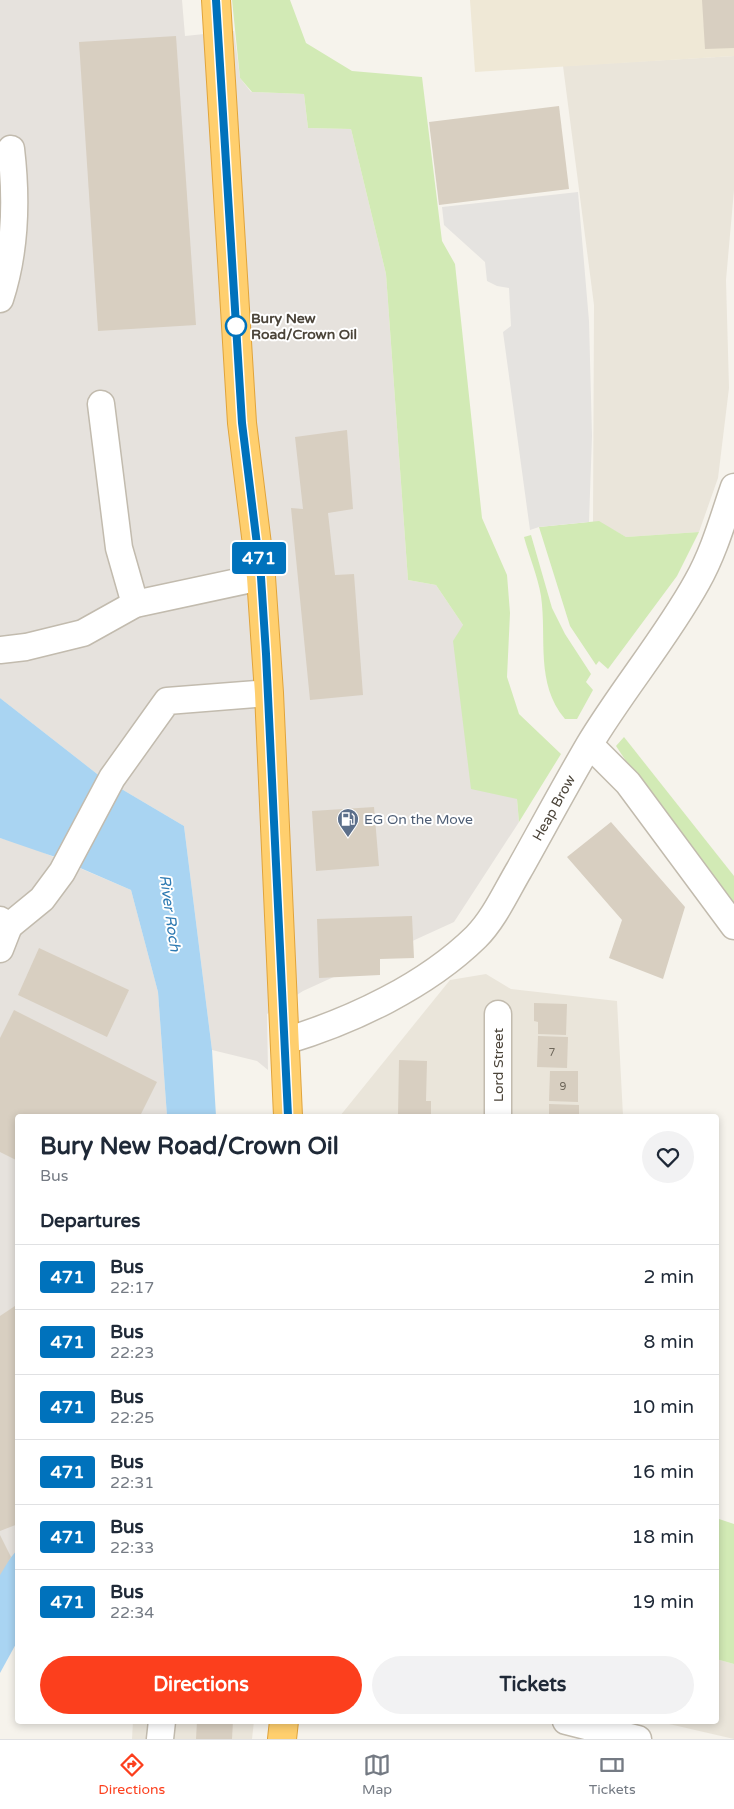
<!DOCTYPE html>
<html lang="en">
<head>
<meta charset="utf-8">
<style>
	body { margin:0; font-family:"Varela Round",sans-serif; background:#f2f2f3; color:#1f2937; height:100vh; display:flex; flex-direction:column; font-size:19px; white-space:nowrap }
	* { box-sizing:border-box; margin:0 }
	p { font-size:16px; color:#747a83 }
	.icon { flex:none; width:28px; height:28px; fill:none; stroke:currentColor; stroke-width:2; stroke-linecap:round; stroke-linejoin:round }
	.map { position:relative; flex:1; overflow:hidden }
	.details { position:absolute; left:15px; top:1114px; width:704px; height:610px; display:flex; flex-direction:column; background:#fff; border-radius:5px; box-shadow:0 2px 8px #0003 }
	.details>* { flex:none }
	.badge { padding:0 10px; border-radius:4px; font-size:18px; line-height:32px }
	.map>.badge { position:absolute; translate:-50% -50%; box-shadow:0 0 0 2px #fff }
	h2 { padding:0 25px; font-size:19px; line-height:45px }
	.round { display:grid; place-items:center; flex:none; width:52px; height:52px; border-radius:26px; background:#f2f2f3 }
	.overview { display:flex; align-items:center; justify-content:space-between; height:85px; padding:0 25px }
	h1 { font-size:24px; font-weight:700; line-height:38px }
	.action { display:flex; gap:10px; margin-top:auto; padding:10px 25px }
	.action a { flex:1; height:58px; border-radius:30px; background:#fc3f1d; color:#fff; font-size:20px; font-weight:700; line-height:58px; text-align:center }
	.action a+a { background:#f2f2f3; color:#1f2937 }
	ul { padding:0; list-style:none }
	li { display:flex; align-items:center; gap:15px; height:65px; padding:0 25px; border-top:1px solid #e0e1e3 }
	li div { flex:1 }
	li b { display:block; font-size:19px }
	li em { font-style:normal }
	li .badge { min-width:55px; font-weight:700; text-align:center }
	.tab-bar { display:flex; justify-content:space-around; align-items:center; height:70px; border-top:1px solid #e0e1e3; background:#fff; font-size:14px; color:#747a83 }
	.tab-bar a { display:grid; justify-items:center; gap:2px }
	.tab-bar .selected { color:#fc3f1d }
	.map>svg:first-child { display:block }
	.residential { fill:#eae5da }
	.industrial { fill:#e6e2dd }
	.education { fill:#efe8d6 }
	.green { fill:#d2eab5 }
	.parking { fill:#e5e3e0 }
	.water { fill:#a9d4f2 }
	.building { fill:#d8cfc1 }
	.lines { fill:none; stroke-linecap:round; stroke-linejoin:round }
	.minor-casing { stroke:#c2bbae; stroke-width:29 }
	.highway-casing { stroke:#e0a43c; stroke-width:30 }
	.minor { stroke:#fff; stroke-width:26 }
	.highway { stroke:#ffcf6e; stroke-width:28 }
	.line-casing { stroke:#fff; stroke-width:11 }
	.line { stroke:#0072bc; stroke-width:8 }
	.stop-dot { fill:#fff; stroke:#0072bc; stroke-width:2.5 }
	.labels { text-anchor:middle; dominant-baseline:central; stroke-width:4; stroke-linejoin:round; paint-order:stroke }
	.number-label { font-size:11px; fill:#6e675b }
	.stop-label { font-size:14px; font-weight:bold; fill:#4b4439; stroke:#fff; text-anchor:start }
	.street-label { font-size:14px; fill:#4b4439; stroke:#fff }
	.service-label { font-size:14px; fill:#4e5e75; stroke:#fff; text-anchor:start }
	.water-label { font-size:15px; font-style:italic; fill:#2e7ab2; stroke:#fff }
</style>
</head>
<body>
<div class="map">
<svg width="734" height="1739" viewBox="0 0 734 1739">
	<rect width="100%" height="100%" fill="#f6f3ec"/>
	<g class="residential">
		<polygon points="734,56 734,190 726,280 729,388 718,478 699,532 626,537 599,522 593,522 594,305 563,66"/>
		<polygon points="486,974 511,989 617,1001 623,1116 340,1116 450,980"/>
		<polygon points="716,1659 734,1664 734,1739 656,1721 716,1721"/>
		<polygon points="133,1721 254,1721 252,1739 132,1739"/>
	</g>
	<g class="industrial">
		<polygon points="0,0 182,0 185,36 234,31 240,78 251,92 304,94 308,128 351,129 386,274 408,580 436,585 463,625 517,799 519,822 454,922 303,991 267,1014 268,1070 257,1061 212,1050 184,826 101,777 0,698"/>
		<polygon points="0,838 28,846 131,890 158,992 167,1116 18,1116 18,1550 0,1571"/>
	</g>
	<polygon class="education" points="470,0 734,0 734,56 475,72"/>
	<g class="green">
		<polygon points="232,0 290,0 306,43 352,71 422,77 442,241 455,264 482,518 507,575 510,613 507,677 519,714 561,754 519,822 517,799 471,789 453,641 463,625 436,585 408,580 386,274 351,129 308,128 304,94 252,92 240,78"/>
		<polygon points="599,521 626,537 699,532 677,576 608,669 599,661 596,665 570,626 539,527"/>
		<path d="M531 535 552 608 565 634 591 674 586 682 593 690 577 719H565C535 683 547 639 541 596 538 577 529 556 524 537Z"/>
		<polygon points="624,737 734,876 734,913 700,872 616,746"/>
		<polygon points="716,1518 734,1524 734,1664 716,1659"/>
	</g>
	<polygon class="parking" points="578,192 589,321 592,436 589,522 539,527 530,530 503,332 511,326 509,288 497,286 487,281 485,262 444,225 442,207"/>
	<g class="water">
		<polygon points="0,698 101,777 61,859 0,838"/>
		<polygon points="113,784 184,826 212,1050 216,1116 167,1116 158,992 131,890 71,864"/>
		<polygon points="17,1550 17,1642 0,1673 0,1571"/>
	</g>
	<g class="building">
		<polygon points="702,0 734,0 734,48 705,49"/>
		<polygon points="176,36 196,325 98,331 79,42"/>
		<polygon points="559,106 569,189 439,205 429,122"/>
		<polygon points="347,430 353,509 328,513 335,575 354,574 363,695 310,700 291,508 303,509 295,437"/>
		<polygon points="374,807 379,866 316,871 312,811"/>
		<polygon points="611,822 685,907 663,979 609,958 622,920 567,857"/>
		<polygon points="412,916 414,958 380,959 380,975 319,978 317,919"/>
		<polygon points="39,948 129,990 107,1037 18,995"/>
		<polygon points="534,1003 567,1004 566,1035 538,1034 538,1022 534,1021"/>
		<polygon points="14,1010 157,1082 140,1116 18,1116 18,1161 0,1152 0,1038"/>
		<polygon points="538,1036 568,1037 567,1068 537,1067"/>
		<polygon points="399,1060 427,1061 426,1101 431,1101 431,1116 398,1116"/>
		<polygon points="550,1071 578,1071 578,1102 549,1101"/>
		<polygon points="549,1104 579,1105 579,1116 549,1116"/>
		<polygon points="18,1304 18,1524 0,1531 0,1316"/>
		<polygon points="0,1535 11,1557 0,1575"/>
		<polygon points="197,1721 233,1721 232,1739 196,1739"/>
	</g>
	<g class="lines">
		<g class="minor-casing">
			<g id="minor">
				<path d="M0 299C16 250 17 200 11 149"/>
				<polyline points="101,404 119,548 135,604"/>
				<polyline points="0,650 26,647 83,633 135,604 261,577"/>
				<polyline points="590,745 628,783 734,926"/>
				<polyline points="0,920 9,926 0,949"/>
				<polyline points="9,926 42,899 62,872 112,778 167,701 269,693"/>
				<polyline points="498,1014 498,1116"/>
				<path d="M285 1041C352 1021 426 986 476 937 494 919 506 892 519 870 542 829 565 786 589 745 622 690 666 638 697 582 714 552 723 519 734 487"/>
				<polyline points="566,1721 638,1739"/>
				<polyline points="160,1739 162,1721"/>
			</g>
		</g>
		<g class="highway-casing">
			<g id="highway">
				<polyline points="216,0 242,423 261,577 269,693 288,1116"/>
				<polyline points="282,1739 284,1721"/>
			</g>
		</g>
		<use href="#minor" class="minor"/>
		<use href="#highway" class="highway"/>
	</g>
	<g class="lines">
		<g class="line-casing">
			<polyline id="line" points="216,0 242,423 261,577 266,654 288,1116"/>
		</g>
		<use href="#line" class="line"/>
	</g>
	<defs>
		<g id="fuel-pin" transform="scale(1.125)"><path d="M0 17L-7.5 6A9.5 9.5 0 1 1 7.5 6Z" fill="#5c6f8a" stroke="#fff"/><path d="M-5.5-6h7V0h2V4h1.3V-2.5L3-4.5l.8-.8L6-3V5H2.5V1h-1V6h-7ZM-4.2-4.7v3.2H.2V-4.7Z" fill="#fff"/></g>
	</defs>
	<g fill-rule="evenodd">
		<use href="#fuel-pin" x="348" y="819"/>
	</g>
	<circle class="stop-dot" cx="236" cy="326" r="10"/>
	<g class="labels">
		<g class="number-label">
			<text x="552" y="1052">7</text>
			<text x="563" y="1086">9</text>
		</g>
		<g class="stop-label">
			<text x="251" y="318">Bury New<tspan x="251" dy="16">Road/Crown Oil</tspan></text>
		</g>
		<g class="street-label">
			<text transform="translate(554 808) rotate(-61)">Heap Brow</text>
			<text transform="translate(498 1065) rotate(-90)">Lord Street</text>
		</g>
		<g class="service-label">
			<text x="364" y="819">EG On the Move</text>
		</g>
		<g class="water-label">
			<text transform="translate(170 913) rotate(82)">River Roch</text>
		</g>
	</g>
</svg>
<b class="badge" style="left:259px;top:558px;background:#0072bc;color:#fff">471</b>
<section class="details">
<div class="overview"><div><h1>Bury New Road/Crown Oil</h1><p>Bus</p></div><a class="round"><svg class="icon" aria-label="heart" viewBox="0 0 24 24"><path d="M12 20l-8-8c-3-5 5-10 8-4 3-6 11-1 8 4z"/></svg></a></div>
<h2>Departures</h2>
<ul>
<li><span class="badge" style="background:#0072bc;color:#fff">471</span><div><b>Bus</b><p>22:17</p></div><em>2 min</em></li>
<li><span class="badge" style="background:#0072bc;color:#fff">471</span><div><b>Bus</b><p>22:23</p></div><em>8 min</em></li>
<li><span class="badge" style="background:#0072bc;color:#fff">471</span><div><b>Bus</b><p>22:25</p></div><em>10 min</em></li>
<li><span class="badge" style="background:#0072bc;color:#fff">471</span><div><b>Bus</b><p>22:31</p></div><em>16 min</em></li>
<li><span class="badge" style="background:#0072bc;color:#fff">471</span><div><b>Bus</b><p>22:33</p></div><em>18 min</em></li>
<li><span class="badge" style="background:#0072bc;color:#fff">471</span><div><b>Bus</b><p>22:34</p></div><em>19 min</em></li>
</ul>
<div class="action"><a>Directions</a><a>Tickets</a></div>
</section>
</div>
<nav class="tab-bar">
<a class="selected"><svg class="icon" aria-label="directions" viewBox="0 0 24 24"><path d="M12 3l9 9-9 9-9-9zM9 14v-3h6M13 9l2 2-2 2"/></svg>Directions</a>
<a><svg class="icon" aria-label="map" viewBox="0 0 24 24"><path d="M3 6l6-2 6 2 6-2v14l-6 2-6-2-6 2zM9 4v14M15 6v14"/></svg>Map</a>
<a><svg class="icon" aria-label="tickets" viewBox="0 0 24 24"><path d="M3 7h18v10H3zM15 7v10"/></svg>Tickets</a>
</nav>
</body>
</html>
